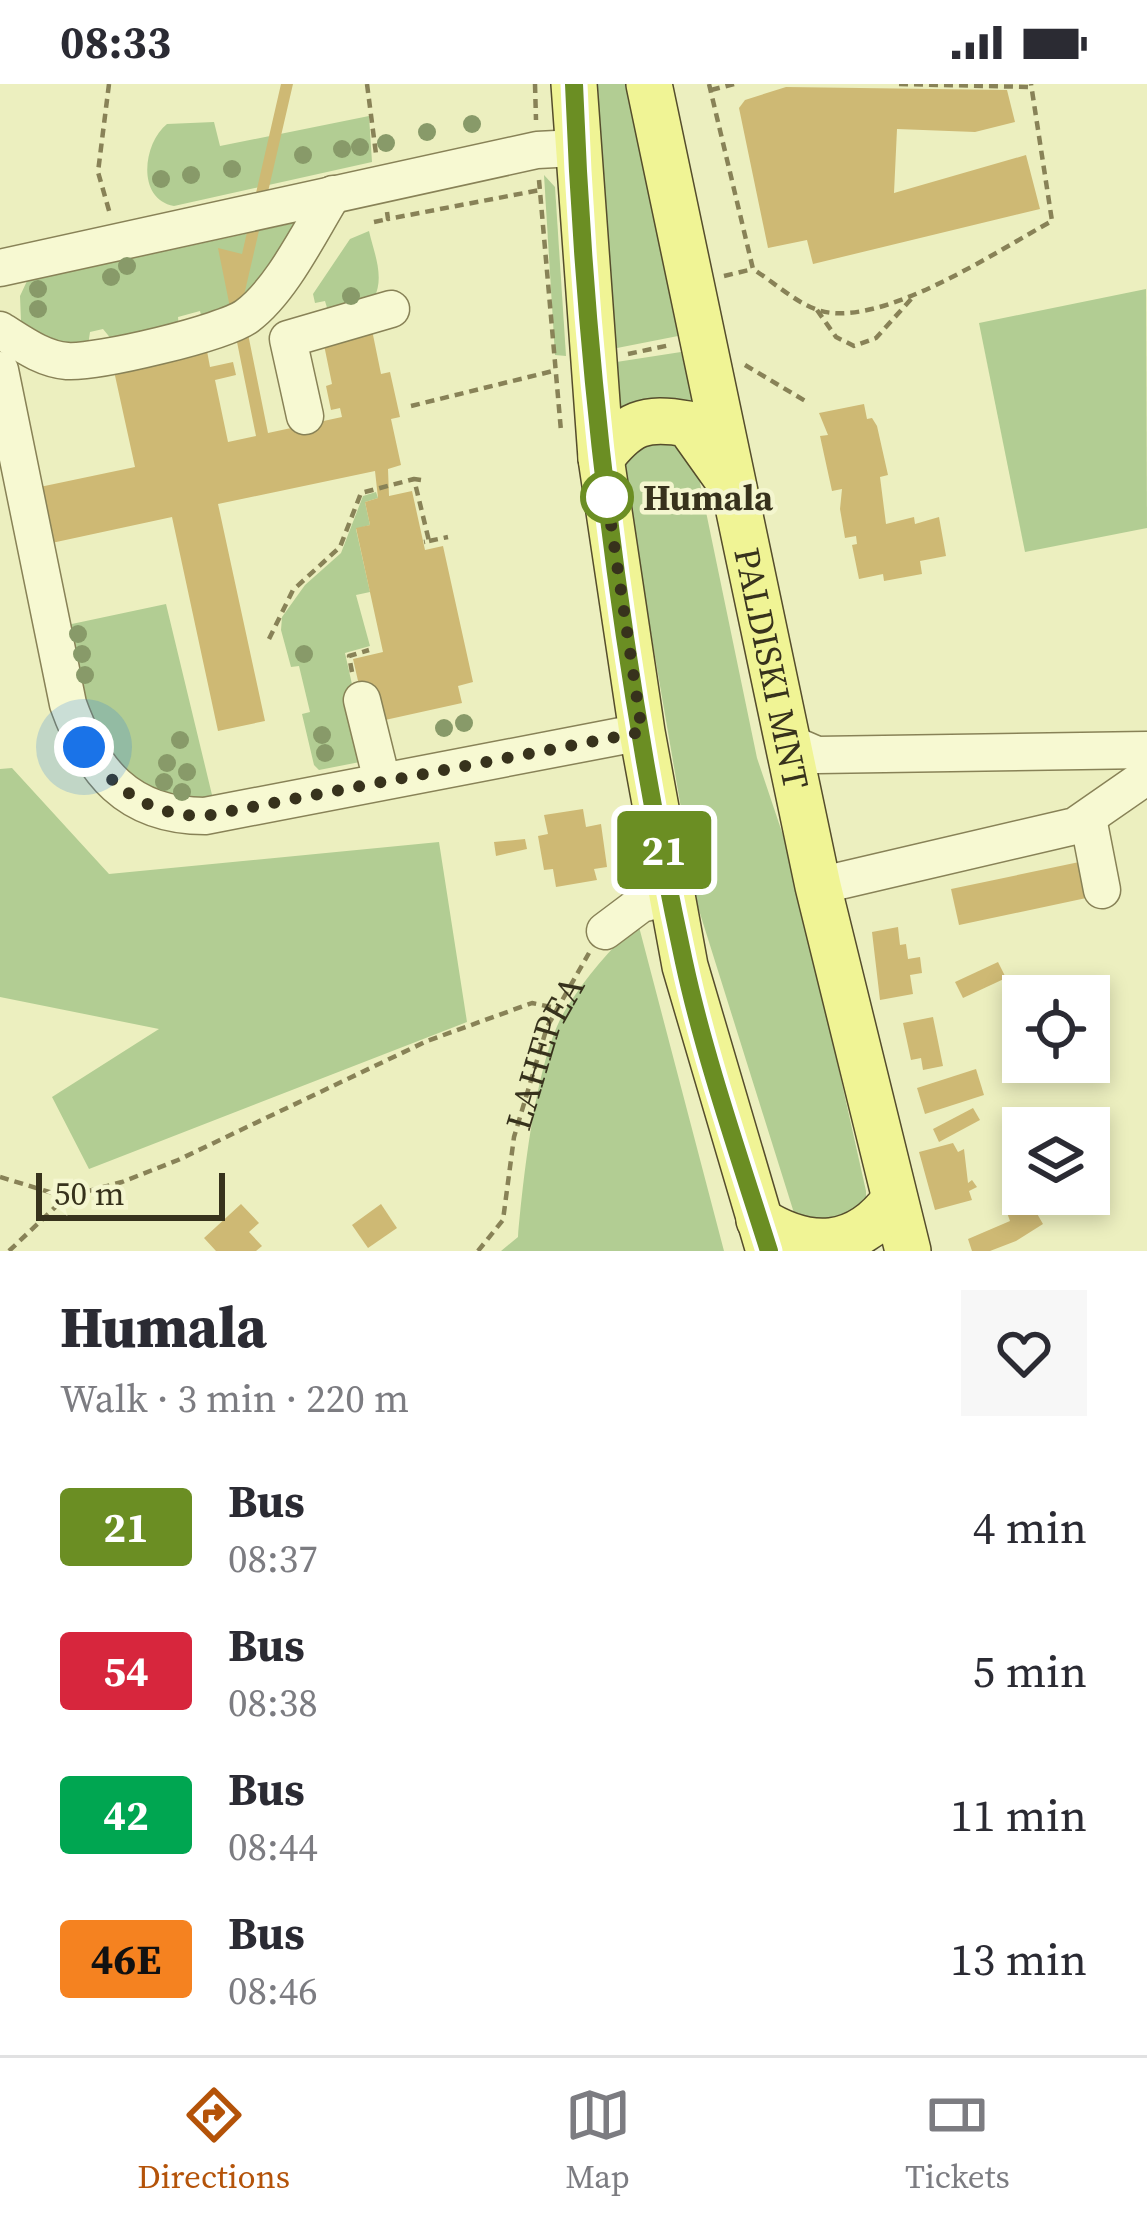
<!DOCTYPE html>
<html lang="en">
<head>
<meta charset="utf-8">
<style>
	body { margin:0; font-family:"Source Serif 4",serif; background:#f7f7f7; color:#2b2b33; height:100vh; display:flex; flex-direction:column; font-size:45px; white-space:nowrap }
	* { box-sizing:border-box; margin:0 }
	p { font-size:39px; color:#7c7c81 }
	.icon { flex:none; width:66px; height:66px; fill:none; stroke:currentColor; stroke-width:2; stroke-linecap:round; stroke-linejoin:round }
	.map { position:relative; height:1167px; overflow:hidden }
	.sheet { display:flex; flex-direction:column; background:#fff; flex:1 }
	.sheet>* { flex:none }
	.badge { padding:0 24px; border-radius:9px; font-size:42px; line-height:78px }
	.controls { position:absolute; left:1002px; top:891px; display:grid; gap:24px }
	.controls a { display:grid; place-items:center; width:108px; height:108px; border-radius:0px; background:#fff; box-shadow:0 6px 18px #0003; font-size:60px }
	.scale { position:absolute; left:36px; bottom:30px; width:189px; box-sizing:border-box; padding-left:12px; border:6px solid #37321c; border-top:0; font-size:33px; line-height:42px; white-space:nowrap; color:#37321c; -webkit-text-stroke:9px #f4f6cf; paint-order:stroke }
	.you { position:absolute; width:60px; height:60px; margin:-30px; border:9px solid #fff; border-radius:50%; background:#1a73e8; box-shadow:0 0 0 18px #1a73e833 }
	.map>.badge { position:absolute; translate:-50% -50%; box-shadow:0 0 0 6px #fff }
	.round { display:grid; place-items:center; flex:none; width:126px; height:126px; border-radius:0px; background:#f7f7f7 }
	.summary { display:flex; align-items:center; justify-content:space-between; height:204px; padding:0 60px }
	h1 { font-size:57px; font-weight:800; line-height:90px }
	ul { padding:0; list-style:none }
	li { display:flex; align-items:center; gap:36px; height:144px; padding:0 60px }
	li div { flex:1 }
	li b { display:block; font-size:45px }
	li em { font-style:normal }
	li .badge { min-width:132px; font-weight:700; text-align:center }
	.status { display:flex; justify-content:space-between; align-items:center; height:84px; padding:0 60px; background:#fff; direction:ltr }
	.status svg { height:33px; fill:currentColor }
	.tab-bar { display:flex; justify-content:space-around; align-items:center; height:168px; border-top:3px solid #e1e1e2; background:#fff; font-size:33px; color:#7c7c81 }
	.tab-bar a { display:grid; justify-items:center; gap:6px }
	.tab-bar .active { color:#b45309 }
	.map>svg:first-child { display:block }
	.green { fill:#b2cd93 }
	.building { fill:#ceb974 }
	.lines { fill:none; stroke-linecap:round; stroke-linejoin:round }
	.minor-casing { stroke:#888257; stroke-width:39 }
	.major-casing { stroke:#554d2c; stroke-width:48 }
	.path { stroke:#888257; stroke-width:4.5; stroke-dasharray:9 6; stroke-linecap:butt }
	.minor { stroke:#f7f9d2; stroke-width:36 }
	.major { stroke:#f0f495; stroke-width:45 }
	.tree { fill:#889a69 }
	.line-casing { stroke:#fff; stroke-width:27 }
	.line { stroke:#6b8e23; stroke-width:18 }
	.walk { stroke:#37321c; stroke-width:12; stroke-dasharray:0 21.6 }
	.stop-dot { fill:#fff; stroke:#6b8e23; stroke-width:6 }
	.labels { text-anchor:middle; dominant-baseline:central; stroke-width:9; stroke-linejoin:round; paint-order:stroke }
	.stop-label { font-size:36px; font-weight:bold; fill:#37321c; stroke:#f4f6cf; text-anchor:start }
	.street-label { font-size:36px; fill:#37321c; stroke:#f4f6cf }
</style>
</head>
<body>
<div class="status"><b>08:33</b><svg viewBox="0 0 49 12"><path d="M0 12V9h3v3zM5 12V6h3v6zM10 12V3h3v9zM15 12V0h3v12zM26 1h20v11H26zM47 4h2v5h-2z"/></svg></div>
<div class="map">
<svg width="1147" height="1167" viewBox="0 0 1147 1167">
	<rect width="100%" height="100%" fill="#ecefbf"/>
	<g class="green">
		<polygon points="597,0 626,0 678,252 612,265"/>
		<path d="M369 32 372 78 174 122C136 115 143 59 167 40L214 38 220 62Z"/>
		<polygon points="544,91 555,103 566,272 555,271"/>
		<polygon points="295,139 297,144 257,208 203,240 200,227 178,233 179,245 112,256 103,245 90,248 88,262 54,263 21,238 20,212 27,197"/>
		<path d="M369 147C374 169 385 193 374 214L328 227 325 217 315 219 313 210 350 155Z"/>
		<polygon points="1146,205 1147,444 1025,468 979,239"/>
		<polygon points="681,268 694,318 674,315 616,329 610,279"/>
		<polygon points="652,355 693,365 757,674 793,781 866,1107 866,1118 845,1145 794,1129 698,823 623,386 624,377"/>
		<polygon points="376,408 378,414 365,418 370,441 356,445 370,508 356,511 370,562 345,569 368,672 365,677 319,686 314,681 302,630 310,628 299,582 291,583 281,546 282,533 305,501 341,469 363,412"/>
		<path d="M166 520 213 715C196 714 170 719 155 713 89 686 80 603 67 541Z"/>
		<polygon points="12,684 109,790 439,758 467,938 89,1085 52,1013 159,945 0,913 0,685"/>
		<path d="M638 839 724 1167H501L518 1153C523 1096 536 972 566 925 585 894 611 864 638 839Z"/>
	</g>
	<g class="building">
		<polygon points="281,0 293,0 242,220 268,349 342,333 340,324 331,326 326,302 332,300 323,256 372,246 381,290 390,288 400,333 391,335 401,381 388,385 389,412 412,407 425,466 443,462 473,598 458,602 462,619 376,638 361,610 353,575 383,568 356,444 370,441 365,418 378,414 375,387 218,420 265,637 218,647 172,433 47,460 35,404 135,383 114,287 207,267 210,283 233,278 236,291 215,296 228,358 256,352 218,164 242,170"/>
		<polygon points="786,3 1007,6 1015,38 975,48 897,45 894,109 1026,71 1040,125 813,180 807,156 768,164 739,24 745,16"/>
		<polygon points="864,320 867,335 872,334 877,342 888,391 880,393 886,440 914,433 915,440 939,433 946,472 920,477 922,490 884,497 883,490 859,495 852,461 857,460 856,452 845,454 840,425 842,405 832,407 820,352 828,351 819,329"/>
		<polygon points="583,725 586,743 601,740 607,783 594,785 597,796 556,803 553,785 544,786 538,752 548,750 544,731"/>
		<polygon points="525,755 527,765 496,772 494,758"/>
		<polygon points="1084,777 1091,813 959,841 951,805"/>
		<polygon points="898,843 900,861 906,860 908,875 920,873 922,889 910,891 913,910 880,916 872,848"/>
		<polygon points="998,878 1006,894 963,914 955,898"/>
		<polygon points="933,933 943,982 923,986 921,974 911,976 903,939"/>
		<polygon points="976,985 984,1011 925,1030 917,1004"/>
		<polygon points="973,1024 980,1036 939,1058 933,1045"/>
		<polygon points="953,1059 958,1068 964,1065 968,1099 972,1096 977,1103 969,1107 972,1116 935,1126 919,1068"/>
		<polygon points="1028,1114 1043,1140 1016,1157 990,1167 972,1167 968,1155 1010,1137 1006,1126"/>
		<polygon points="241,1120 259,1139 249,1148 262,1162 256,1167 216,1167 204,1154"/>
		<polygon points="381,1120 397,1144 368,1164 352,1141"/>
	</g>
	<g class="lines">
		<g class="minor-casing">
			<g id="minor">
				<polyline points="0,184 537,66 576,64"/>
				<path d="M0 246C21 259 42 275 67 277 97 279 224 249 247 232 282 206 310 147 333 110"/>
				<path d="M0 286 68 620C92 687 127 732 205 732L642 648"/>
				<polyline points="305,332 288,255 391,225"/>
				<polyline points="362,616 382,697"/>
				<polyline points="787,658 817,671 1147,666"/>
				<polyline points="1088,734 1102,806"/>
				<polyline points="818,802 1075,742 1147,692"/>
				<polyline points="605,847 641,820 672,812"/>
			</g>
		</g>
		<g class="major-casing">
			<g id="major">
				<polyline points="574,0 601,374 642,648 685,882 769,1167"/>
				<path id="s2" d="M649 0 818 802 908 1167"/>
				<path d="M601 374C628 339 644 332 688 340L725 392"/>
				<path d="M759 1136C808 1167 857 1167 894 1116"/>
			</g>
		</g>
		<g class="path">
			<polyline points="109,0 98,88 110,130"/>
			<polyline points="367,0 376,70"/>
			<polyline points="535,0 536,36"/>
			<path d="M709 0 753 185C772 197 794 217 815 225 876 249 998 166 1052 137L1031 0"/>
			<polyline points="899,0 1031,3"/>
			<polyline points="711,6 734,0"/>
			<polyline points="539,96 561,347"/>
			<polyline points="387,128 388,135 540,106"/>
			<polyline points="374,138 388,135"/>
			<polyline points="724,192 753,185"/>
			<polyline points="817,226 836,253 854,262 876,254 913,213"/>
			<polyline points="628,270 670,261"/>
			<polyline points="745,281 807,318"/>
			<polyline points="411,322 553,287"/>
			<polyline points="421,396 414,395 429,457 424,458"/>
			<polyline points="429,457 448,453"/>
			<polyline points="269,555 293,506 340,463 361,409 414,395"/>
			<polyline points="352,588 349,572 369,566"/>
			<polyline points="0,1093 66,1113 122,1098 178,1076 427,957 532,919 556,924"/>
			<polyline points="9,1167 66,1113"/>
			<path id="s1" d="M478 1167 503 1136 514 1053 547 943 589 869"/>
		</g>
		<use href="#minor" class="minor"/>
		<use href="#major" class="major"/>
	</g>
	<g class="tree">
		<circle cx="472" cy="40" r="9"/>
		<circle cx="427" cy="48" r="9"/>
		<circle cx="386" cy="59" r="9"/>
		<circle cx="360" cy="63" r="9"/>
		<circle cx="342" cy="65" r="9"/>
		<circle cx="303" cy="71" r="9"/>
		<circle cx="232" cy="85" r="9"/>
		<circle cx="191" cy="91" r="9"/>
		<circle cx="161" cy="95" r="9"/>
		<circle cx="127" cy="182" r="9"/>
		<circle cx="111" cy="193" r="9"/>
		<circle cx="38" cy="205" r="9"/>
		<circle cx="351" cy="212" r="9"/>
		<circle cx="38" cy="225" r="9"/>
		<circle cx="78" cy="550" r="9"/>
		<circle cx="82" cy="570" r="9"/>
		<circle cx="304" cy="570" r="9"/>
		<circle cx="85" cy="591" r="9"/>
		<circle cx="464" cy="639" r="9"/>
		<circle cx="444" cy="644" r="9"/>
		<circle cx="322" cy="651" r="9"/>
		<circle cx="180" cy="656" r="9"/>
		<circle cx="325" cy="669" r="9"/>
		<circle cx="167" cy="679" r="9"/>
		<circle cx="187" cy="688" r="9"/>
		<circle cx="164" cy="698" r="9"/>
		<circle cx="182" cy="708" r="9"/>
	</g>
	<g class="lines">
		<g class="line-casing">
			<path id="line" d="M574 0C585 294 622 590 684 878 704 971 740 1075 769 1167"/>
		</g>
		<use href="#line" class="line"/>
		<path class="walk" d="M84 663C115 706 150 732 205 732L642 648 607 413"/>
	</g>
	<circle class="stop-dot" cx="607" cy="413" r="24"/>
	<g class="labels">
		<g class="stop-label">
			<text x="643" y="413">Humala</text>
		</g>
		<g class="street-label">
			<text stroke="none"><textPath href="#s2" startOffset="597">PALDISKI MNT</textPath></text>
			<text stroke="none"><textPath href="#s1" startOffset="213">LAHEPEA</textPath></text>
		</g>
	</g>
</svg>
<div class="controls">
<a><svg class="icon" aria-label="locate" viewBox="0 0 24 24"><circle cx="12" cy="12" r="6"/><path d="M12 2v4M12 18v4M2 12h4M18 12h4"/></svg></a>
<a><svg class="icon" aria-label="layers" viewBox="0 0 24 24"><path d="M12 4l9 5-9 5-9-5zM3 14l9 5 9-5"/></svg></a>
</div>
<div class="scale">50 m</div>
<div class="you" style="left:84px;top:663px"></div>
<b class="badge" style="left:664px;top:766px;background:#6b8e23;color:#fff">21</b>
</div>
<section class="sheet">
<div class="summary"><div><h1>Humala</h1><p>Walk · 3 min · 220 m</p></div><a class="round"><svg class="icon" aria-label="heart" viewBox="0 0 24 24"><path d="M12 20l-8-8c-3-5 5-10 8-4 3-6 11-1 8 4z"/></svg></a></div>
<ul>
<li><span class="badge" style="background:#6b8e23;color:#fff">21</span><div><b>Bus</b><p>08:37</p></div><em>4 min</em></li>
<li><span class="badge" style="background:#d7263d;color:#fff">54</span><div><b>Bus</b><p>08:38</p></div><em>5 min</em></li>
<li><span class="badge" style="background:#00a651;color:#fff">42</span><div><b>Bus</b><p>08:44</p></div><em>11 min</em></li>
<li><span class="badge" style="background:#f58220;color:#111">46E</span><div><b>Bus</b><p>08:46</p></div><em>13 min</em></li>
</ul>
</section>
<nav class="tab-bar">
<a class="active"><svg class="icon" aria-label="directions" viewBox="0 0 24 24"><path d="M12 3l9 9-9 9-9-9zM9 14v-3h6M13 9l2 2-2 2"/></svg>Directions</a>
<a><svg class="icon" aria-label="map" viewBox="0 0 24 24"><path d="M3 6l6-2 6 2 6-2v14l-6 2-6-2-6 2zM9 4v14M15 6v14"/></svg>Map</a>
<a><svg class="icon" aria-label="tickets" viewBox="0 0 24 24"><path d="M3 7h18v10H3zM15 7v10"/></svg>Tickets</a>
</nav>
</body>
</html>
